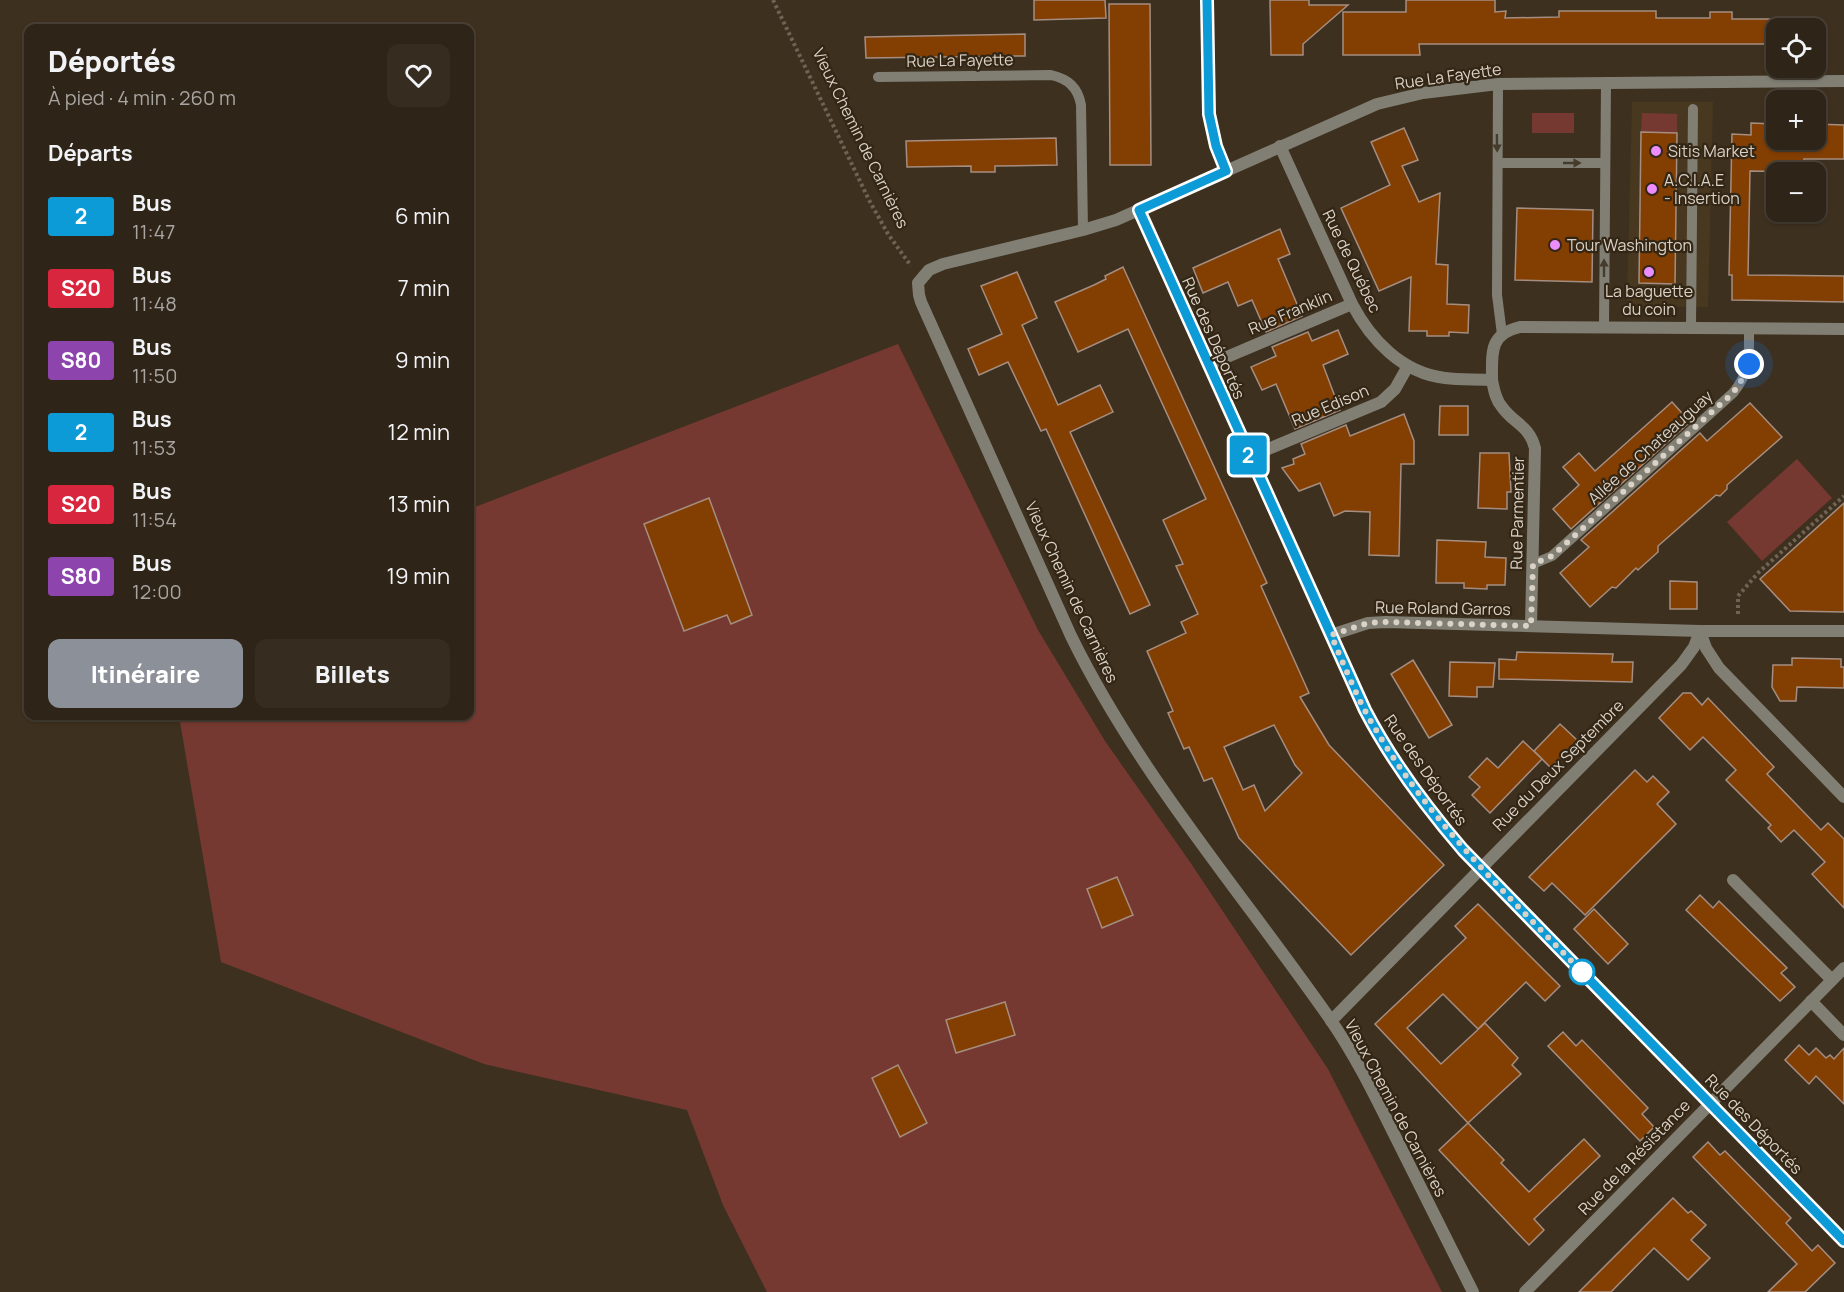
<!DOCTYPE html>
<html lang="fr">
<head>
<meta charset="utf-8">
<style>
	body { margin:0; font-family:Manrope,sans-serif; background:#362c20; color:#f1f3f6; height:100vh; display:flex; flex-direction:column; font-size:22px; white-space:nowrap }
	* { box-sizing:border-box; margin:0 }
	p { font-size:20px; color:#a7a4a1 }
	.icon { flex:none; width:33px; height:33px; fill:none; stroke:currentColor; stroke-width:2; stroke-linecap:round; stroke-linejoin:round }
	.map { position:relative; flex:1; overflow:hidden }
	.details { position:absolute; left:24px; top:24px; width:450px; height:696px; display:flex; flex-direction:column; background:#2e2417; border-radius:12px; box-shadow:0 2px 4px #0004,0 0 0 2px #494136 }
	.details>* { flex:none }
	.badge { padding:0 12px; border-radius:4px; font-size:21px; line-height:39px }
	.fabs { position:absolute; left:1766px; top:18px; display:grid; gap:12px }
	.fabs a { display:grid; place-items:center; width:60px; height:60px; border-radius:12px; background:#2e2417; box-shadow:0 2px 4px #0004,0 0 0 2px #494136; font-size:30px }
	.you { position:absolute; width:30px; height:30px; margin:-15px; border:4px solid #fff; border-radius:50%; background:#1a73e8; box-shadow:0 0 0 9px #1a73e833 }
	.map>.badge { position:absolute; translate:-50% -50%; box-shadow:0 0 0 3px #fff }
	h2 { padding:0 24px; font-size:22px; line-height:54px }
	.round { display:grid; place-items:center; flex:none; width:63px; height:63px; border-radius:12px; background:#362c20 }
	.overview { display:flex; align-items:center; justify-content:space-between; height:102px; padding:0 24px }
	h1 { font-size:28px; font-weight:800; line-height:45px }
	.primary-button { display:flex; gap:12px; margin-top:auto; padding:12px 24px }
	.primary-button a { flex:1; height:69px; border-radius:12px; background:#8c9099; color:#fff; font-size:24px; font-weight:800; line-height:69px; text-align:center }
	.primary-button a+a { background:#362c20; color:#f1f3f6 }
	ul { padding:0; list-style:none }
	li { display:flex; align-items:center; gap:18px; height:72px; padding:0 24px }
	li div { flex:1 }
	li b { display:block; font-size:22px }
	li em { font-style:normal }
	li .badge { min-width:66px; font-weight:700; text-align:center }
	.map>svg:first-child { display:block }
	.built { fill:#493820 }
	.green { fill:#763931 }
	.building { fill:#833e02; stroke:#a58e81; stroke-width:1.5; fill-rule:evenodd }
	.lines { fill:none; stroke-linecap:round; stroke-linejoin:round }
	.path { stroke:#6f6354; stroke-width:4; stroke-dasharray:3 3; stroke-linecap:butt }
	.service { stroke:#817f74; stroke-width:10 }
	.minor { stroke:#817f74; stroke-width:12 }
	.oneway { fill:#463c2d }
	.line-casing { stroke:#fff; stroke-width:14 }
	.line { stroke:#0d9bd7; stroke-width:9 }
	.walk { stroke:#dad2c7; stroke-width:6; stroke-dasharray:0 10.8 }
	.poi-dot { fill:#eb8dfc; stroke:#332615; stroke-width:2 }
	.stop-dot { fill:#fff; stroke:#0d9bd7; stroke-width:3 }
	.labels { text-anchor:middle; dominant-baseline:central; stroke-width:4.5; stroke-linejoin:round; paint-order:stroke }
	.street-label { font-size:16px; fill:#dad2c7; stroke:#332615 }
	.poi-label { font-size:16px; fill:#dad2c7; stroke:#332615; text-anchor:start }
</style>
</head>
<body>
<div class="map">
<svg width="1844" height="1292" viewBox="0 0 1844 1292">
	<rect width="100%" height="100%" fill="#3d301f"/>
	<polygon class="built" points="1632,102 1713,102 1708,307 1627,306"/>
	<g class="green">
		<rect x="1532" y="113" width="42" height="20"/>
		<polygon points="1642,113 1677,114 1677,133 1641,132"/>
		<polygon points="898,344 1038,630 1105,741 1190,862 1328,1069 1442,1292 767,1292 723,1205 687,1110 484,1064 221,962 179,716 470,716 470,509"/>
		<polygon points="1797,459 1832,498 1762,561 1727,522"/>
	</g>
	<g class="building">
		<polygon points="1034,0 1105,0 1106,18 1034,20"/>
		<polygon points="1270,0 1309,0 1309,5 1348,5 1303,44 1303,55 1271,55"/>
		<polygon points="1406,0 1495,0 1495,12 1506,11 1505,18 1559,17 1559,11 1656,11 1656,18 1710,18 1710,12 1732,12 1732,19 1776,19 1776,44 1419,44 1420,55 1343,55 1343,12 1406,12"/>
		<polygon points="1109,4 1150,4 1151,165 1110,165"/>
		<polygon points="1025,34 1025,56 866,58 865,37"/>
		<polygon points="1751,123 1774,124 1776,140 1815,140 1815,124 1844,125 1844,159 1804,159 1803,172 1750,171 1748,275 1844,276 1844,302 1732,300 1732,275 1729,275 1732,134 1751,135"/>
		<polygon points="1404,128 1418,160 1402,166 1419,202 1440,193 1436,264 1448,265 1447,304 1469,305 1468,333 1449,332 1449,336 1427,336 1427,331 1409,331 1411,277 1379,291 1341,208 1390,185 1371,142"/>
		<polygon points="1641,132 1677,133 1675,284 1639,283"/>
		<polygon points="1056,138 1057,165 995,166 995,172 971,172 971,166 907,167 906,141"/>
		<polygon points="1517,208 1593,210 1592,282 1515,280"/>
		<polygon points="1280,229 1290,254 1278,259 1302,316 1266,332 1252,300 1238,306 1228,282 1203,293 1193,268"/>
		<path d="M1123 267 1267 583 1261 586 1309 693 1300 697 1329 745 1444 865 1351 955 1239 838 1212 778 1204 781 1189 747 1184 749 1168 713 1173 711 1147 651 1186 633 1181 622 1198 614 1176 566 1183 564 1163 520 1206 499 1128 329 1078 352 1055 302 1094 285 1106 279 1105 276ZM1274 725 1295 765 1302 773 1265 811 1254 785 1243 790 1224 747Z"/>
		<polygon points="1017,272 1037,318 1022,325 1058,405 1100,385 1113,412 1070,432 1150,605 1130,614 1046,429 1041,431 1008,362 979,375 968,349 1002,334 981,286"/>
		<polygon points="1338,330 1348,354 1323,365 1340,410 1295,429 1276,384 1262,390 1251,367 1276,356 1272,347 1308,332 1312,341"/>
		<polygon points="1672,402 1690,422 1571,529 1553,509 1579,485 1563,467 1579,453 1595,471"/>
		<polygon points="1750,403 1782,437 1727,485 1727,489 1720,496 1716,495 1658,546 1658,552 1638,570 1636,568 1616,588 1612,587 1590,607 1560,573 1589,547 1581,540 1700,433 1707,441"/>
		<polygon points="1440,406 1468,406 1468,435 1439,435"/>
		<polygon points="1404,414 1414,441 1414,464 1401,464 1399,556 1369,555 1370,512 1345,511 1334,516 1320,483 1299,491 1282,468 1294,464 1293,459 1305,454 1301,444 1346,425 1350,436"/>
		<polygon points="1480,453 1509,453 1511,492 1507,492 1507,509 1478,508"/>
		<polygon points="709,498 752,615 731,624 727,615 684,631 644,524"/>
		<polygon points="1844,503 1844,612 1790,611 1760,579"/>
		<polygon points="1437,540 1486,542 1485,557 1506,558 1505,585 1487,585 1487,589 1464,588 1464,583 1436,583"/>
		<polygon points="1670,581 1697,582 1697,609 1670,609"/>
		<polygon points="1517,652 1613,654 1612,662 1633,662 1632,682 1499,679 1499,659 1516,660"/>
		<polygon points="1792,658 1841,659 1841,667 1844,667 1844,688 1797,687 1796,701 1780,701 1772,687 1773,665 1792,665"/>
		<polygon points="1413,660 1452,725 1429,738 1391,674"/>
		<polygon points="1450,662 1495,663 1493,687 1477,687 1477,697 1449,696"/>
		<polygon points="1683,693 1691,693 1702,705 1708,698 1774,767 1767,774 1821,830 1828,823 1844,839 1844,908 1812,874 1825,862 1794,830 1781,842 1768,828 1771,825 1726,780 1736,770 1703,737 1690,750 1659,718"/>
		<polygon points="1560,724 1578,741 1551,768 1534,751"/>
		<polygon points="1523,741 1542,759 1490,813 1472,795 1480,787 1469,777 1487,758 1498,768"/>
		<polygon points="1635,770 1647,782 1653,776 1669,792 1657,804 1676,824 1585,915 1552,883 1544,891 1529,877"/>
		<polygon points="1117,877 1133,915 1102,928 1087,889"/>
		<polygon points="1700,895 1713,908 1719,901 1787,968 1781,973 1795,987 1780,1001 1686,910"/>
		<polygon points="1478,904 1560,986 1545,1001 1526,982 1478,1029 1443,994 1407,1028 1441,1064 1485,1023 1518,1058 1512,1065 1521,1074 1468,1123 1375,1024 1466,938 1455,926"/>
		<polygon points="1594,909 1628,944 1608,964 1574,929"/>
		<polygon points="1005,1002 1015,1035 956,1053 946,1020"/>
		<polygon points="1563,1032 1576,1046 1582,1040 1648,1108 1642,1114 1654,1127 1640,1141 1548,1046"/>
		<polygon points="1799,1045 1809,1055 1816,1048 1826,1058 1830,1055 1834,1059 1844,1048 1844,1104 1816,1076 1809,1084 1785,1060"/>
		<polygon points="898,1065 927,1123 900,1137 872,1078"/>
		<polygon points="1468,1123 1504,1160 1501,1163 1529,1192 1584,1139 1600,1156 1534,1219 1544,1230 1529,1245 1439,1150"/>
		<polygon points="1708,1142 1720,1155 1725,1151 1791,1218 1786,1223 1812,1251 1818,1245 1835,1263 1805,1292 1768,1292 1797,1264 1693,1157"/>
		<polygon points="1673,1198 1688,1213 1691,1211 1706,1225 1691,1240 1710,1258 1688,1280 1654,1248 1611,1292 1579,1292"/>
	</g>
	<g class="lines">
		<g class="path">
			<polyline points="773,0 869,200 888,234 911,266"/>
			<polyline points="1738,614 1738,596 1758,573 1844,496"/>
		</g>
		<g class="service">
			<path d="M878 77 1051 75C1068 79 1078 87 1081 105L1083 230"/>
			<polyline points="1498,84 1497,295 1502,334"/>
			<polyline points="1498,163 1605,163"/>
			<polyline points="1604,327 1606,83"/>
			<polyline points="1691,327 1693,109"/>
			<path d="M1533 564 1552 556 1733 393C1751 371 1749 355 1749 328"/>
		</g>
		<g class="minor">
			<polyline points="1207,0 1209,114 1216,146 1226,171"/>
			<path d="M1280 146 1352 304C1371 340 1402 373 1445 378 1460 380 1476 379 1492 380 1492 353 1489 334 1520 327L1844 329"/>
			<path d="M1139 210 1365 710C1391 760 1426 807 1463 850L1844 1241"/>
			<polyline points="1208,365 1352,304"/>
			<path d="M1492 380C1494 389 1495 399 1502 407 1514 424 1529 425 1535 448L1531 626"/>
			<polyline points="1249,457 1381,402 1395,389 1408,366"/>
			<polyline points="1331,635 1368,623 1386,622 1700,631 1706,648 1719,668 1844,797"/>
			<polyline points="1733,880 1832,980"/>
			<polyline points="1811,1001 1844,1035"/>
			<polyline points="1331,1021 1681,665 1694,647 1700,631 1844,631"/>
			<path d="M1473 1292C1448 1242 1423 1192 1398 1142 1377 1100 1357 1058 1330 1019 1242 893 1139 775 1071 636L921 302 919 295 918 283 929 270 943 264 1083 230 1116 220 1377 104 1423 93 1498 84 1844 81"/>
			<polyline points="1525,1292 1844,968"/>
		</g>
	</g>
	<defs><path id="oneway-solid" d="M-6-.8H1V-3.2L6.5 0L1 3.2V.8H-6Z" transform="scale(1.5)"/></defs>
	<g class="oneway">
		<use href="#oneway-solid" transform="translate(1497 143) rotate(89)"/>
		<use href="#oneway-solid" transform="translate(1572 163)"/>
		<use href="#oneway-solid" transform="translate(1604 268) rotate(-90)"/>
	</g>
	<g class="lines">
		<g class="line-casing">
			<path id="line" d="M1207 0 1209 114 1216 146 1226 171 1139 210 1365 710C1391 760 1426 807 1463 850L1844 1241"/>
		</g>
		<use href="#line" class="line"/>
		<path class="walk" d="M1582 972 1584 974C1509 897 1431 823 1376 730 1358 701 1345 667 1331 635L1368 623 1386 622 1531 626 1533 564 1552 556 1733 393 1745 375 1749 364"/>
	</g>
	<g class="poi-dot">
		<circle cx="1656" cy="151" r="6"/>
		<circle cx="1652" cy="189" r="6"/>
		<circle cx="1555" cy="245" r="6"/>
		<circle cx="1649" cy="272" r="6"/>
	</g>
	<circle class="stop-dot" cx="1582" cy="972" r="12"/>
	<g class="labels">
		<g class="street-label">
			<text transform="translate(960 60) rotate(-1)">Rue La Fayette</text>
			<text transform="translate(1448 76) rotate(-8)">Rue La Fayette</text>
			<text transform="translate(861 138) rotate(64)">Vieux Chemin de Carnières</text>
			<text transform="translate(1352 261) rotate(64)">Rue de Québec</text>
			<text transform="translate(1290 312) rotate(-23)">Rue Franklin</text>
			<text transform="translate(1214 338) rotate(66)">Rue des Déportés</text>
			<text transform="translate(1330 405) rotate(-23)">Rue Edison</text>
			<text transform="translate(1650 447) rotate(-42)">Allée de Chateauguay</text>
			<text transform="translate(1517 513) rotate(-89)">Rue Parmentier</text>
			<text transform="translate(1072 592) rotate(65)">Vieux Chemin de Carnières</text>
			<text transform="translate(1443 608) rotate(1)">Rue Roland Garros</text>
			<text transform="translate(1558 765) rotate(-45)">Rue du Deux Septembre</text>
			<text transform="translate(1426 770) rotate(55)">Rue des Déportés</text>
			<text transform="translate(1396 1108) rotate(62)">Vieux Chemin de Carnières</text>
			<text transform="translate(1754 1124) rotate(46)">Rue des Déportés</text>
			<text transform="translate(1634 1157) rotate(-46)">Rue de la Résistance</text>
		</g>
		<g class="poi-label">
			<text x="1668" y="151">Sitis Market</text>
			<text x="1664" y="180">A.C.I.A.E<tspan x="1664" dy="18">- Insertion</tspan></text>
			<text x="1567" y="245">Tour Washington</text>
			<text x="1649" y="291" text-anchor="middle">La baguette<tspan x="1649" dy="18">du coin</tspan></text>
		</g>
	</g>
</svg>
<div class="fabs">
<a><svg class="icon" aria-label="locate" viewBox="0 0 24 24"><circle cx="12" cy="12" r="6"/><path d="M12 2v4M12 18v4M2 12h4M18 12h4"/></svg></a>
<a>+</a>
<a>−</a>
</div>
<div class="you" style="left:1749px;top:364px"></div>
<b class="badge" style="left:1248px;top:455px;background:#0d9bd7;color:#fff">2</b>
<section class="details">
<div class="overview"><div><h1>Déportés</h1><p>À pied · 4 min · 260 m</p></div><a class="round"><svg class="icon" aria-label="heart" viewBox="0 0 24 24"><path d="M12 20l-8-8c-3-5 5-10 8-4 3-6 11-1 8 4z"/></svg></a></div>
<h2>Départs</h2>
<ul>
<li><span class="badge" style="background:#0d9bd7;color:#fff">2</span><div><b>Bus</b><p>11:47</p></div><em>6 min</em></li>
<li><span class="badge" style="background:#d7263d;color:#fff">S20</span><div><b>Bus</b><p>11:48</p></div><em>7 min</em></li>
<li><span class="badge" style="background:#8e44ad;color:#fff">S80</span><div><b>Bus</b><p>11:50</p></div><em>9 min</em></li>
<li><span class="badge" style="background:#0d9bd7;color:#fff">2</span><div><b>Bus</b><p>11:53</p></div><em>12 min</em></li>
<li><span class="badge" style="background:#d7263d;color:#fff">S20</span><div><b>Bus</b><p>11:54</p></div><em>13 min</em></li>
<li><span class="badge" style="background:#8e44ad;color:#fff">S80</span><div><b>Bus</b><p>12:00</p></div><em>19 min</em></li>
</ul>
<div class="primary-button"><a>Itinéraire</a><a>Billets</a></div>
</section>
</div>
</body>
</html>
